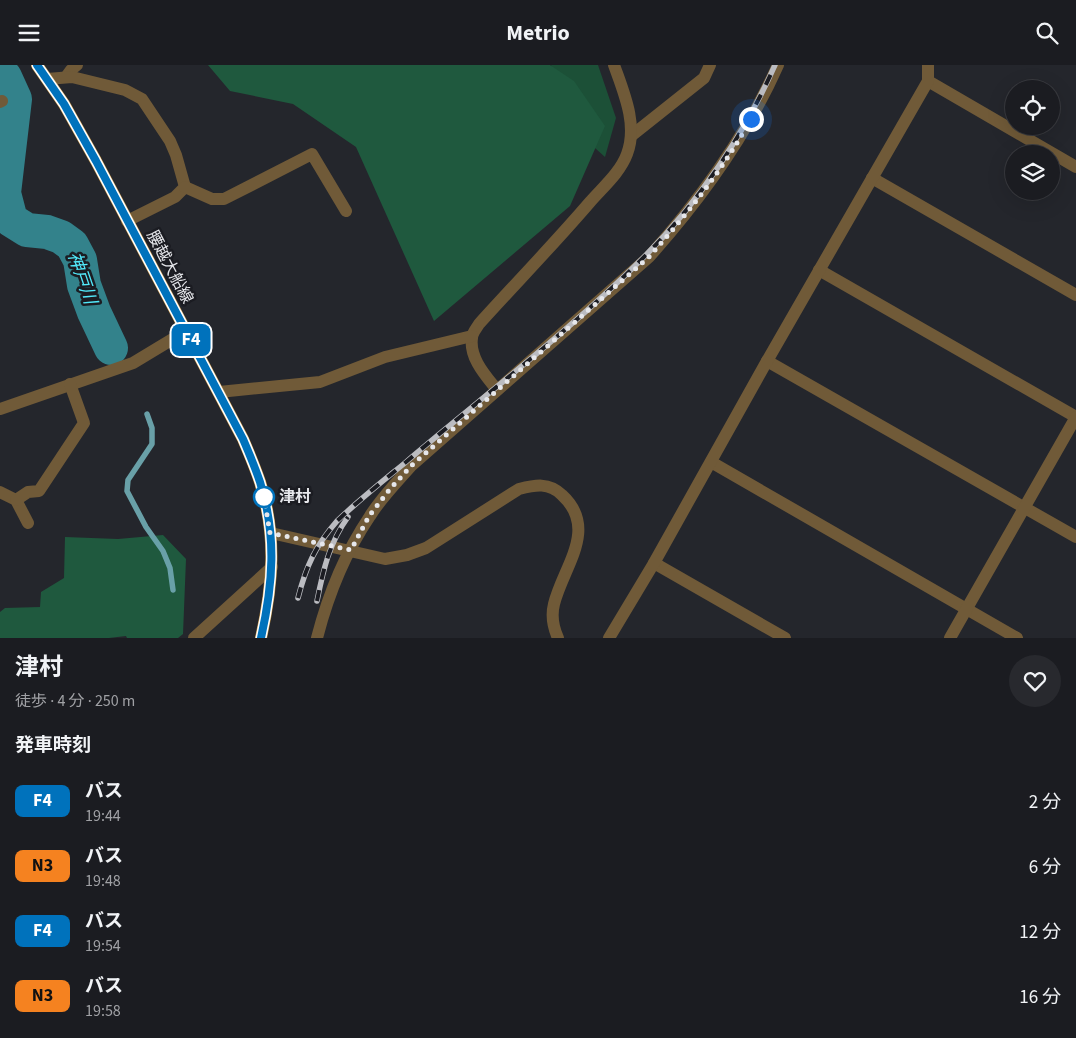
<!DOCTYPE html>
<html lang="ja">
<head>
<meta charset="utf-8">
<style>
	body { margin:0; font-family:"Source Sans 3","Noto Sans JP",sans-serif; background:#28292e; color:#f1f3f6; height:100vh; display:flex; flex-direction:column; font-size:19px; white-space:nowrap }
	* { box-sizing:border-box; margin:0 }
	p { font-size:16px; color:#a0a1a5 }
	.icon { flex:none; width:28px; height:28px; fill:none; stroke:currentColor; stroke-width:2; stroke-linecap:round; stroke-linejoin:round }
	.map { position:relative; height:573px; overflow:hidden }
	.panel { display:flex; flex-direction:column; background:#1b1c21; flex:1 }
	.panel>* { flex:none }
	.badge { padding:0 10px; border-radius:8px; font-size:18px; line-height:32px }
	.fabs { position:absolute; left:1005px; top:15px; display:grid; gap:10px }
	.fabs a { display:grid; place-items:center; width:55px; height:55px; border-radius:50%; background:#1b1c21; box-shadow:0 5px 20px #0002,0 0 0 1px #393a3f; font-size:25px }
	.you { position:absolute; width:25px; height:25px; margin:-12px; border:4px solid #fff; border-radius:50%; background:#1a73e8; box-shadow:0 0 0 8px #1a73e833 }
	.map>.badge { position:absolute; translate:-50% -50%; box-shadow:0 0 0 2px #fff }
	h2 { padding:0 15px; font-size:19px; line-height:45px }
	.round { display:grid; place-items:center; flex:none; width:52px; height:52px; border-radius:26px; background:#28292e }
	.overview { display:flex; align-items:center; justify-content:space-between; height:85px; padding:0 15px }
	h1 { font-size:24px; font-weight:700; line-height:38px }
	ul { padding:0; list-style:none }
	li { display:flex; align-items:center; gap:15px; height:65px; padding:0 15px }
	li div { flex:1 }
	li b { display:block; font-size:19px }
	li em { font-style:normal }
	li .badge { min-width:55px; font-weight:700; text-align:center }
	header { display:flex; justify-content:space-between; align-items:center; height:65px; padding:0 15px; background:#1b1c21; font-size:22px; font-weight:700 }
	.map>svg:first-child { display:block }
	.green { fill:#1c5037 }
	.forest { fill:#1f593e }
	.lines { fill:none; stroke-linecap:round; stroke-linejoin:round }
	.stream { stroke:#69a0a8; stroke-width:5.5 }
	.river { stroke:#33828b; stroke-width:34 }
	.minor { stroke:#705a38; stroke-width:12 }
	.major { stroke:#bb8d41; stroke-width:12 }
	.rail-casing { stroke:#bbbcc1; stroke-width:5.5 }
	.rail { stroke:#1b1c22; stroke-width:4; stroke-dasharray:11; stroke-linecap:butt }
	.line-casing { stroke:#fff; stroke-width:11 }
	.line { stroke:#0072bc; stroke-width:8 }
	.walk { stroke:#e6e7eb; stroke-width:5; stroke-dasharray:0 9 }
	.stop-dot { fill:#fff; stroke:#0072bc; stroke-width:2.5 }
	.labels { text-anchor:middle; dominant-baseline:central; stroke-width:5; stroke-linejoin:round; paint-order:stroke }
	.street-label { font-size:16px; fill:#e6e7eb; stroke:#1b1c22 }
	.stop-label { font-size:16px; font-weight:bold; fill:#e6e7eb; stroke:#1b1c22; text-anchor:start }
	.water-label { font-size:18px; font-style:italic; fill:#52e9fa; stroke:#1b1c22 }
</style>
</head>
<body>
<header><svg class="icon" aria-label="menu" viewBox="0 0 24 24"><path d="M4 6h16M4 12h16M4 18h16"/></svg>Metrio<svg class="icon" aria-label="search" viewBox="0 0 24 24"><circle cx="10" cy="10" r="6"/><path d="M15 15l6 6"/></svg></header>
<div class="map">
<svg width="1076" height="573" viewBox="0 0 1076 573">
	<rect width="100%" height="100%" fill="#24262c"/>
	<polygon class="green" points="551,0 598,0 616,53 605,92 575,65"/>
	<g class="forest">
		<polygon points="208,0 550,0 574,16 605,61 570,141 434,256 356,82 293,39 230,26"/>
		<polygon points="163,470 186,494 183,569 178,573 127,573 126,571 109,573 0,573 0,547 5,543 40,542 41,527 64,513 65,472 118,474"/>
	</g>
	<g class="lines">
		<polyline class="stream" points="147,349 152,363 152,379 128,415 127,426 146,462 163,486 170,503 173,525"/>
		<polyline class="river" points="0,7 5,12 15,34 4,128 11,155 27,165 47,167 61,172 72,180 80,195 84,220 94,247 111,283"/>
		<g class="minor">
			<polyline points="66,12 71,5 77,0"/>
			<polyline points="47,14 72,12 125,25 142,34 170,76 176,90 185,122 175,132 127,156"/>
			<polyline points="928,16 1076,102"/>
			<polyline points="0,37 2,36"/>
			<polyline points="631,71 704,13 710,0"/>
			<polyline points="872,113 1076,230"/>
			<polyline points="185,122 212,134 224,134 312,89 346,146"/>
			<polyline points="819,205 1076,352"/>
			<polyline points="767,296 1076,472"/>
			<path d="M497 325C486 311 469 293 472 273 472 268 476 264 479 259 516 218 554 179 590 137 602 123 620 108 627 89 638 60 624 28 614 0"/>
			<polyline points="219,327 320,317 385,292 472,271"/>
			<polyline points="0,344 133,298 186,266"/>
			<polyline points="711,397 1017,573"/>
			<polyline points="0,427 16,435 28,458"/>
			<polyline points="16,435 28,427 39,426 84,358 70,319"/>
			<path d="M271 468 385 494 407 490 426 483 519 424C535 420 549 417 562 430 599 464 563 502 554 539 551 551 553 562 558 573"/>
			<polyline points="654,498 785,573"/>
			<polyline points="194,573 272,502"/>
			<path d="M317 573C328 530 345 488 370 451 381 433 397 417 411 401L649 192C701 134 746 72 778 0"/>
			<polyline points="609,573 654,498 767,296 928,16 928,0"/>
			<polyline points="950,573 1076,352"/>
		</g>
		<path class="major" d="M37 0 64 39 96 96 243 374C249 388 255 402 260 417 277 471 273 519 261 573"/>
		<g class="rail-casing">
			<g id="rail">
				<path d="M298 533C306 501 316 480 337 456 359 435 383 416 406 397 486 329 571 265 646 190 699 137 745 68 775 0"/>
				<path d="M317 536C323 506 329 478 348 452"/>
			</g>
		</g>
		<use href="#rail" class="rail"/>
	</g>
	<g class="lines">
		<g class="line-casing">
			<path id="line" d="M37 0 64 39 96 96 243 374C249 388 255 402 260 417 277 471 273 519 261 573"/>
		</g>
		<use href="#line" class="line"/>
		<path class="walk" d="M264 432 270 468 351 485 369 451 390 424 411 401 649 192C687 149 723 105 751 54"/>
	</g>
	<circle class="stop-dot" cx="264" cy="432" r="10"/>
	<g class="labels">
		<g class="street-label">
			<text transform="translate(170 202) rotate(62)">腰越大船線</text>
		</g>
		<g class="stop-label">
			<text x="279" y="432">津村</text>
		</g>
		<g class="water-label">
			<text transform="translate(82 213) rotate(71)">神戸川</text>
		</g>
	</g>
</svg>
<div class="fabs">
<a><svg class="icon" aria-label="locate" viewBox="0 0 24 24"><circle cx="12" cy="12" r="6"/><path d="M12 2v4M12 18v4M2 12h4M18 12h4"/></svg></a>
<a><svg class="icon" aria-label="layers" viewBox="0 0 24 24"><path d="M12 4l9 5-9 5-9-5zM3 14l9 5 9-5"/></svg></a>
</div>
<div class="you" style="left:751px;top:54px"></div>
<b class="badge" style="left:191px;top:275px;background:#0072bc;color:#fff">F4</b>
</div>
<section class="panel">
<div class="overview"><div><h1>津村</h1><p>徒歩 · 4 分 · 250 m</p></div><a class="round"><svg class="icon" aria-label="heart" viewBox="0 0 24 24"><path d="M12 20l-8-8c-3-5 5-10 8-4 3-6 11-1 8 4z"/></svg></a></div>
<h2>発車時刻</h2>
<ul>
<li><span class="badge" style="background:#0072bc;color:#fff">F4</span><div><b>バス</b><p>19:44</p></div><em>2 分</em></li>
<li><span class="badge" style="background:#f58220;color:#111">N3</span><div><b>バス</b><p>19:48</p></div><em>6 分</em></li>
<li><span class="badge" style="background:#0072bc;color:#fff">F4</span><div><b>バス</b><p>19:54</p></div><em>12 分</em></li>
<li><span class="badge" style="background:#f58220;color:#111">N3</span><div><b>バス</b><p>19:58</p></div><em>16 分</em></li>
</ul>
</section>
</body>
</html>
